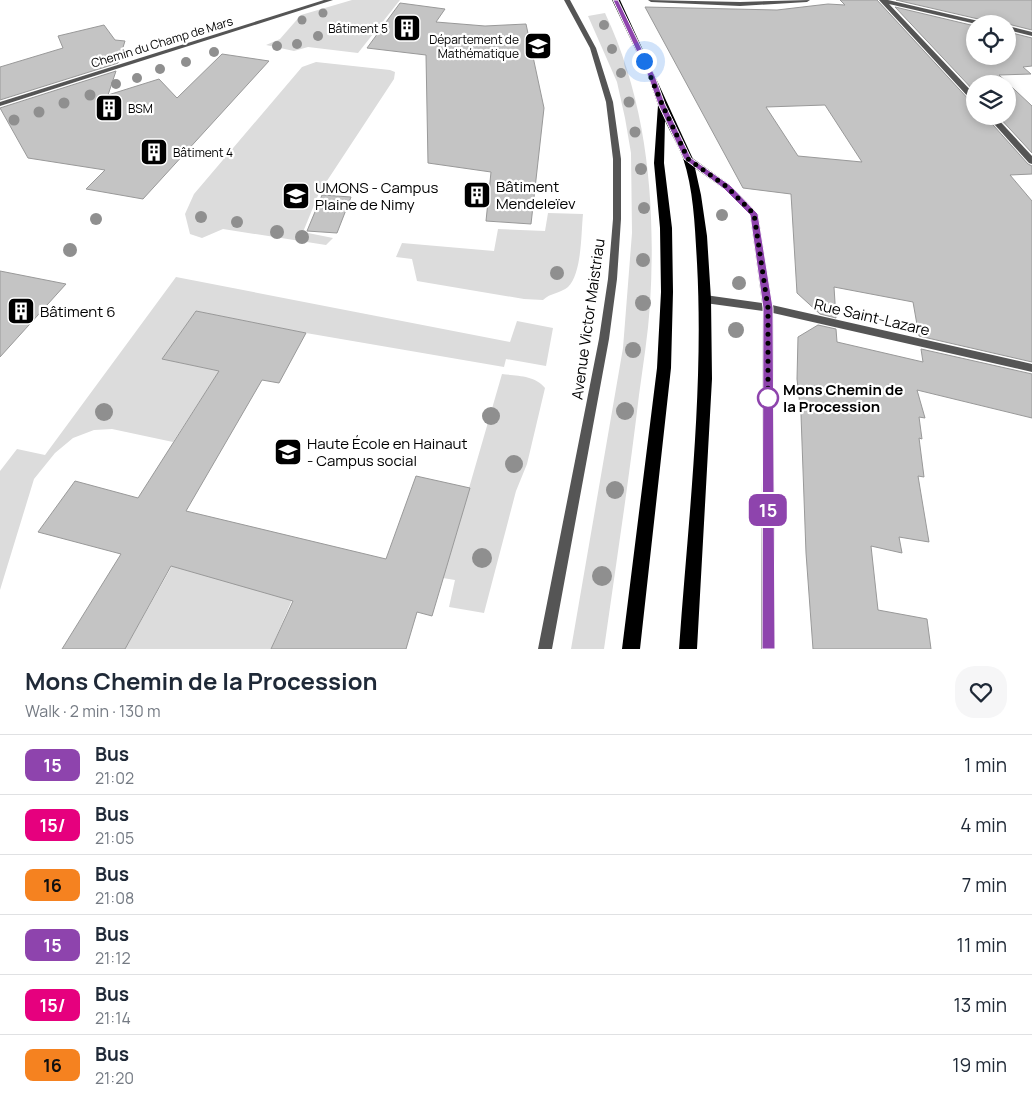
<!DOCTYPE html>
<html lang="en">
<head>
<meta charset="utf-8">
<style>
	body { margin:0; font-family:Manrope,sans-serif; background:#f6f6f7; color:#1f2937; height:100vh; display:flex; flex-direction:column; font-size:19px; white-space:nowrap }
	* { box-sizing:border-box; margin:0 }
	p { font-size:16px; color:#747a83 }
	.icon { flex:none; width:28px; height:28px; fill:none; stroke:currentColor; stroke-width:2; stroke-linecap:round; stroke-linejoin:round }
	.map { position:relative; height:649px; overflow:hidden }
	.drawer { display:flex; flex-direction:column; background:#fff; flex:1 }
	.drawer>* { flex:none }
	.badge { padding:0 10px; border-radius:8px; font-size:18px; line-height:32px }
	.buttons { position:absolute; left:966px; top:15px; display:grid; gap:10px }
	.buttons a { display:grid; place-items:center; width:50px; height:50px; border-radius:50%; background:#fff; box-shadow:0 2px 8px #0003; font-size:25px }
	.you { position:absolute; width:25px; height:25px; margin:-12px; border:4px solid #fff; border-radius:50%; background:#1a73e8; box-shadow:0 0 0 8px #1a73e833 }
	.map>.badge { position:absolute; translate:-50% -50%; box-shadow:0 0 0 2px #fff }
	.round { display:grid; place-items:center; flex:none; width:52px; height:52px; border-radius:20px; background:#f6f6f7 }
	.head { display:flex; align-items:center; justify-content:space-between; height:85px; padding:0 25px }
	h1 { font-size:24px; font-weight:700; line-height:38px }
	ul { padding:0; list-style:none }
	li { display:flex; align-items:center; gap:15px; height:60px; padding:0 25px; border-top:1px solid #e0e1e3 }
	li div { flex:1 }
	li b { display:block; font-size:19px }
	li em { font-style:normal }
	li .badge { min-width:55px; font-weight:700; text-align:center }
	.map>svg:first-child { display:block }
	.green { fill:#dcdcdc }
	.building { fill:#c4c4c4; stroke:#999; fill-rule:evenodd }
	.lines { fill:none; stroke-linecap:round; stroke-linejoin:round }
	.street { fill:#555; fill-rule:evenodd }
	.primary { fill:#000; fill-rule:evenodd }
	.tree { fill:#8f8f8f }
	.line { fill:#8e44ad; stroke:#fff }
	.walk { stroke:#000; stroke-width:5; stroke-dasharray:0 9 }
	.stop-dot { fill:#fff; stroke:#8e44ad; stroke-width:2.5 }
	.labels { text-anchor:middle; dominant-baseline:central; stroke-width:4.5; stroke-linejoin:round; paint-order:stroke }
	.far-poi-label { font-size:12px; fill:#000; stroke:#fff; text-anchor:end }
	.far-street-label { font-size:12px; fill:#000; stroke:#fff }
	.poi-label { font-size:15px; fill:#000; stroke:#fff; text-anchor:start }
	.street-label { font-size:15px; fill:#000; stroke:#fff }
	.stop-label { font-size:15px; font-weight:bold; fill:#000; stroke:#fff; text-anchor:start }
</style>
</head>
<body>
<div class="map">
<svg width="1032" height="649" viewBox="0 0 1032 649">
	<rect width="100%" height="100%" fill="#fff"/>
	<g class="green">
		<polygon points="352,0 400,0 358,53 308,47 294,51 266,45 280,39 301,15"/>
		<path d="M605 13C648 104 656 206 650 305 648 335 643 365 639 395 629 480 616 564 604 649H571L623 348 632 233 631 153 625 118 617 82 588 16Z"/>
		<polygon points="316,62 390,70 395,72 394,79 319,193 303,232 333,238 326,245 223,229 202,238 190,234 185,214 194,194 302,67"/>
		<path d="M548 213 583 214C581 234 582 273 568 287 561 293 550 293 543 300L524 299 417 281 412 259 396 257 402 243 494 251 498 229 545 231Z"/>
		<polygon points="176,277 510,342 517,321 553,328 546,366 506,359 504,367 306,333 196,311 162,359 219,371 173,442 112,429 94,430 73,438 55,453 34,479 0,590 0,471 17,449 45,455"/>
		<path d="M502 374C517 376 535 375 545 388L527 464 516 491 484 613 449 607 455 580 443 578Z"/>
		<polygon points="172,566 292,600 271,649 125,649"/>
	</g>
	<g class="building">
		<path d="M840 0H877L971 102 975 103V116H985L1028 164 1032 166V174L1010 175 1032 201V362L919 336 913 302 834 287 836 318 820 314 797 293 791 194 743 188 645 7 777 10 828 4 845 5ZM825 105 862 162 798 156 766 107Z"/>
		<polygon points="896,0 1032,0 1032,30 1008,24 990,24 987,21"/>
		<polygon points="400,3 445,9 436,22 485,26 526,24 544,108 531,224 486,221 491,172 428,163 426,55 367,48"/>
		<polygon points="895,7 975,26 975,56 1008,56 1008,32 1032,38 1032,66 1023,67 1031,74 999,75 1032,106 1032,153 998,116 1008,116 1008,84 975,84 975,92"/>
		<polygon points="104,25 115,40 125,41 118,63 0,100 0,67 63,48 58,36"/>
		<polygon points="222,54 269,61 143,199 86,189 105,170 28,158 0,108 116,71 108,95 159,79 177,98"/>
		<polygon points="322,195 351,197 337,233 307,231"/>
		<polygon points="0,271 66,284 0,357"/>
		<polygon points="196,311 306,333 279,383 262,380 186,511 386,559 416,476 470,488 432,616 417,612 406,649 271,649 293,601 171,566 125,649 62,649 121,554 38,532 75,481 138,498 219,371 162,359"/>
		<polygon points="818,325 836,329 837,342 923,362 921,349 1032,374 1032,418 917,390 925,418 919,417 922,439 919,438 924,477 918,476 929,542 899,537 902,553 871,546 878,610 927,619 931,649 813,649 806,553 801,415 797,379 798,337"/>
	</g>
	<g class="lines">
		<g class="street">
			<polygon points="324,0 333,0 0,106 0,102"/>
			<polygon points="564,0 570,0 596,48 613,102 621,159 621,219 617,279 609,339 552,649 538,649 599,339 608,279 613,219 613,159 606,102 590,48"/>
			<polygon points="648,0 740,2 810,0 807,2 740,6 651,2"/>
			<polygon points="879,0 888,0 987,23 988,24 976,24 889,4 975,95 975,101 972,101"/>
			<polygon points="1008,26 1032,32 1032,36 1008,30"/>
			<polygon points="987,116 995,116 1032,156 1032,164 1029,163"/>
			<polygon points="685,157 691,157 730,185 758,214 772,305 1032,364 1032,372 773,313 775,649 761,649 763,311 705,303 700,299 705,295 762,303 750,215 724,189 685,161"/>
		</g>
		<path class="primary" d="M612 0H620L693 159 701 195 707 236 711 299 712 379 697 649H679C688 521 704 392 697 263 695 229 694 191 683 158 678 146 671 133 665 121L664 163 672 228 673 292 671 368 640 649H622L657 368 661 292 660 228 654 163 658 105 648 76Z"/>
	</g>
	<g class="tree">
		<circle cx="323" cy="13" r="4.5"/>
		<circle cx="302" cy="20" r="4.5"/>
		<circle cx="604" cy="25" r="5"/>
		<circle cx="318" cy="36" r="5"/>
		<circle cx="297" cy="44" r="5"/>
		<circle cx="277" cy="46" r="5"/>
		<circle cx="612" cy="49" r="5"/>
		<circle cx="214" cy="52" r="5"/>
		<circle cx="186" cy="62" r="5"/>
		<circle cx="160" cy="69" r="5"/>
		<circle cx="621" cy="73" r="5"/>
		<circle cx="137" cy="78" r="5"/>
		<circle cx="116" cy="84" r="5"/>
		<circle cx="90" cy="95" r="5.5"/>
		<circle cx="629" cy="102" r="5.5"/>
		<circle cx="64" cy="103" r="5.5"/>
		<circle cx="39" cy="112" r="5.5"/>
		<circle cx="14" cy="120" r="5.5"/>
		<circle cx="635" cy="132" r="5.5"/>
		<circle cx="641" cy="169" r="6"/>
		<circle cx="644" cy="208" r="6"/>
		<circle cx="722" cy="215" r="6"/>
		<circle cx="201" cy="217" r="6"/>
		<circle cx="96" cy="219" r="6"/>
		<circle cx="237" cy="222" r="6"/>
		<circle cx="277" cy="232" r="7"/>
		<circle cx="302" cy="237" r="7"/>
		<circle cx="70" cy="250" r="7"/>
		<circle cx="643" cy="260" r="7"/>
		<circle cx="557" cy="273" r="7"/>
		<circle cx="739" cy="283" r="7"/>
		<circle cx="643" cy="303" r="8"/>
		<circle cx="736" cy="330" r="8"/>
		<circle cx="633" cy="350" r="8"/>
		<circle cx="625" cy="411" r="9"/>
		<circle cx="104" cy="412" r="9"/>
		<circle cx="491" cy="416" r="9"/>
		<circle cx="514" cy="464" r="9"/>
		<circle cx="615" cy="490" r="9"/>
		<circle cx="482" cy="558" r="10"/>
		<circle cx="602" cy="576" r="10"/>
	</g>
	<polygon class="line" points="613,0 618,0 655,76 665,104 691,158 730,185 758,214 773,308 775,649 762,649 763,308 750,215 724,189 684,159 658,104 648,76"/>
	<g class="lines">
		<polyline class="walk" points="644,61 662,104 688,159 727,187 754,214 768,308 768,406 768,398"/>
	</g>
	<defs>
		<g id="building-square" transform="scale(1.4375)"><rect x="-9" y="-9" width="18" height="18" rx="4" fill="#000" stroke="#fff"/><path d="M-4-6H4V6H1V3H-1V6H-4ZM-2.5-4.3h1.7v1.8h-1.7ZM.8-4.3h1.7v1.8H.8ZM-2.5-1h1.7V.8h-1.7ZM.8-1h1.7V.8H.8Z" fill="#fff"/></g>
		<g id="university-square" transform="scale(1.4375)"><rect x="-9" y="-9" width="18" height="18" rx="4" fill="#000" stroke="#fff"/><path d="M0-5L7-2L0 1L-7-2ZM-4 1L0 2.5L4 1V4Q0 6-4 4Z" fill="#fff"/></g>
	</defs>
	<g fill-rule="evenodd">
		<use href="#building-square" x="407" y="28"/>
		<use href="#university-square" x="538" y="46"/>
		<use href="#building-square" x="109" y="108"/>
		<use href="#building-square" x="154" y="152"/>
		<use href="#building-square" x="477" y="195"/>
		<use href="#university-square" x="296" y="196"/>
		<use href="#building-square" x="21" y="311"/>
		<use href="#university-square" x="288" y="452"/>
	</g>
	<circle class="stop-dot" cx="768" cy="398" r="10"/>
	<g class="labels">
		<g class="far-poi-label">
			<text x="388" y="28">Bâtiment 5</text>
			<text x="519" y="39">Département de<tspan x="519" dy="14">Mathématique</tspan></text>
			<text x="128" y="108" text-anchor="start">BSM</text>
			<text x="173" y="152" text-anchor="start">Bâtiment 4</text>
		</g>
		<g class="far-street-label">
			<text transform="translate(162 42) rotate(-17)">Chemin du Champ de Mars</text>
		</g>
		<g class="poi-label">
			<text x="496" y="186">Bâtiment<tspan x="496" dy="17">Mendeleïev</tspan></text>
			<text x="315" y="187">UMONS - Campus<tspan x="315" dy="17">Plaine de Nimy</tspan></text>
			<text x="40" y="311">Bâtiment 6</text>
			<text x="307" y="443">Haute École en Hainaut<tspan x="307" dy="17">- Campus social</tspan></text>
		</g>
		<g class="street-label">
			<text transform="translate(872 317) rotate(13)">Rue Saint-Lazare</text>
			<text transform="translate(588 319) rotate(-82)">Avenue Victor Maistriau</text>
		</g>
		<g class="stop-label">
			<text x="783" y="389">Mons Chemin de<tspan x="783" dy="17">la Procession</tspan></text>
		</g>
	</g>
</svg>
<div class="buttons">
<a><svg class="icon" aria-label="locate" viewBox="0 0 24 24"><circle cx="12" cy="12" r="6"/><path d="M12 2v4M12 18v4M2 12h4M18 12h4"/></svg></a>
<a><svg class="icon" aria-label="layers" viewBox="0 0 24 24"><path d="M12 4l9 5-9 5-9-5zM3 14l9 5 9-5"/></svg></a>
</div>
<div class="you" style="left:644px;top:61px"></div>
<b class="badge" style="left:768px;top:510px;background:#8e44ad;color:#fff">15</b>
</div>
<section class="drawer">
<div class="head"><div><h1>Mons Chemin de la Procession</h1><p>Walk · 2 min · 130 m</p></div><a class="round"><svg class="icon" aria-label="heart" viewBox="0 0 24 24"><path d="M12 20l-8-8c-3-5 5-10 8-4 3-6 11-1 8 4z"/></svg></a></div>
<ul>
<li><span class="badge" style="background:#8e44ad;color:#fff">15</span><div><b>Bus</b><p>21:02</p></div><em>1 min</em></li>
<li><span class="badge" style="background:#e6007e;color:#fff">15/</span><div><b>Bus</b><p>21:05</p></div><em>4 min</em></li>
<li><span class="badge" style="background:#f58220;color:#111">16</span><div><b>Bus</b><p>21:08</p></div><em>7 min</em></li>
<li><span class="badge" style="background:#8e44ad;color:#fff">15</span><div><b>Bus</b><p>21:12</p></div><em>11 min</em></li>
<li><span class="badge" style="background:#e6007e;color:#fff">15/</span><div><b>Bus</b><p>21:14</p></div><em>13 min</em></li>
<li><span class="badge" style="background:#f58220;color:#111">16</span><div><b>Bus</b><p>21:20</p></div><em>19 min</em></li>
</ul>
</section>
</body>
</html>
